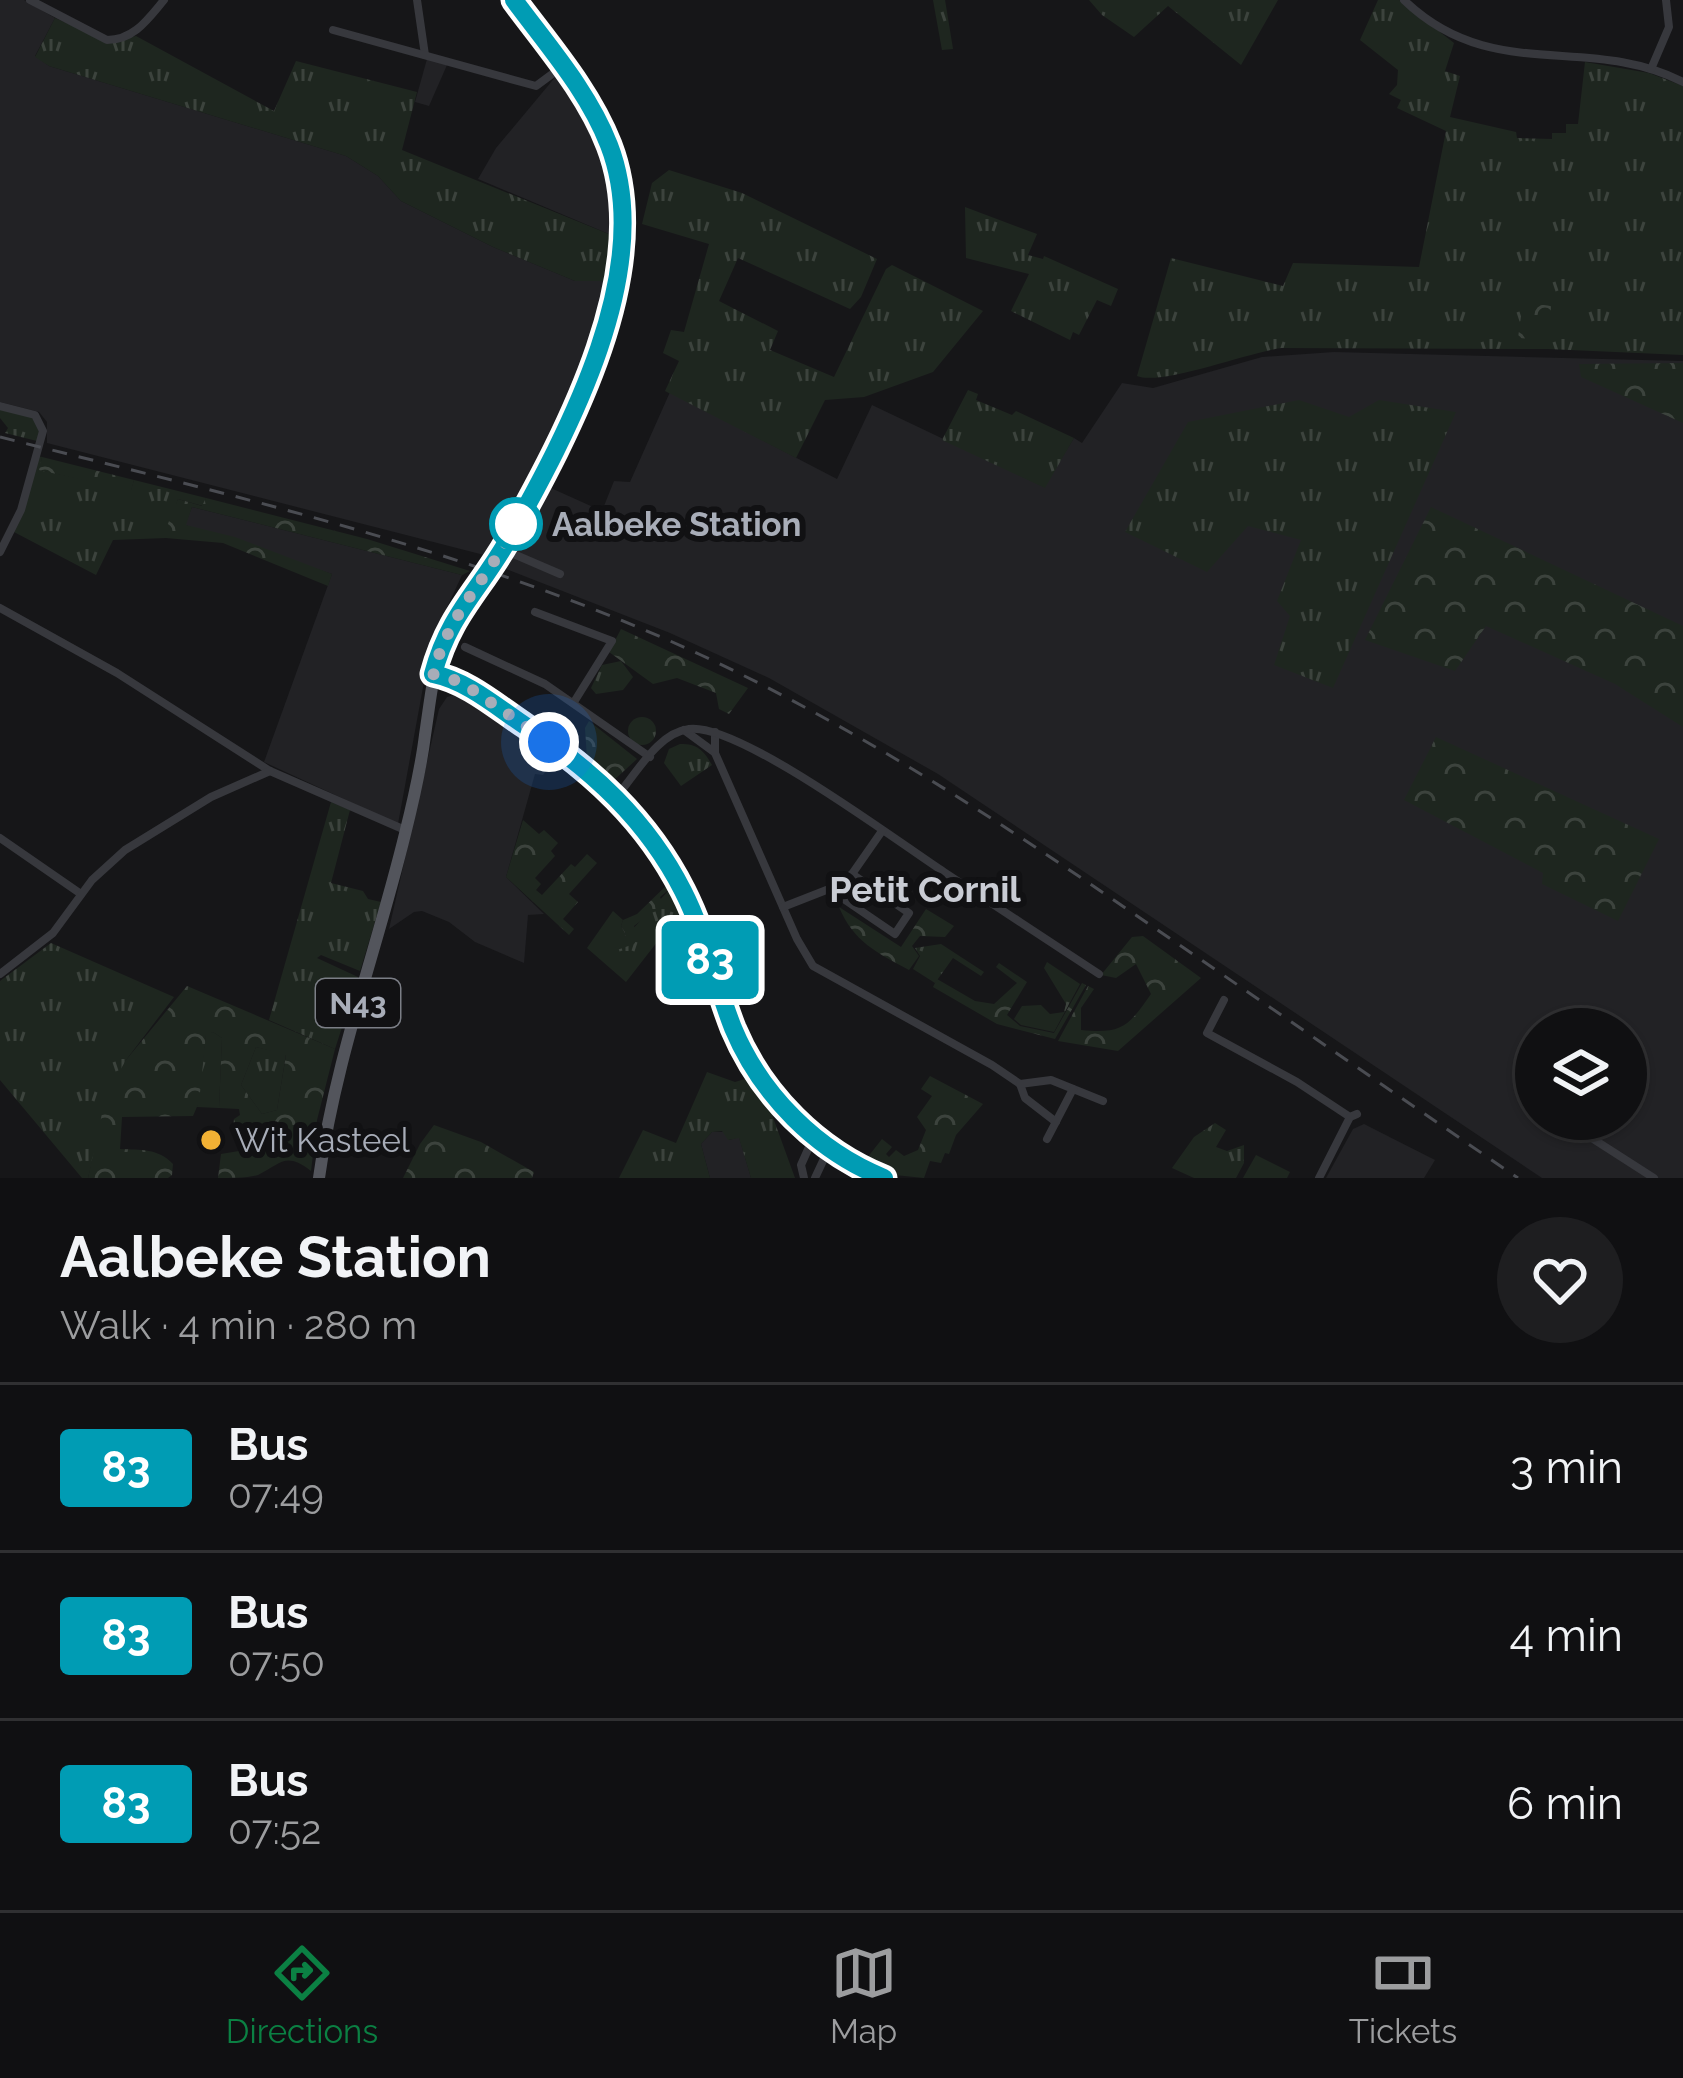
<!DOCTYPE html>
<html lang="en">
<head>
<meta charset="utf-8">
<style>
	body { margin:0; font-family:Raleway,sans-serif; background:#1e1e20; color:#f1f3f6; height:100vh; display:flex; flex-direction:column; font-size:45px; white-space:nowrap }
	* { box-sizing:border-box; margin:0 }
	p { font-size:39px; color:#9c9d9f }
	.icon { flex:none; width:66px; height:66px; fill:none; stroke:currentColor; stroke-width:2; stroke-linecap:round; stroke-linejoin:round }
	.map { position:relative; height:1178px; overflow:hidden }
	.details { display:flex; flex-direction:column; background:#101012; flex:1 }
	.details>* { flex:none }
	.badge { padding:0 24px; border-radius:9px; font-size:42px; line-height:78px }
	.fabs { position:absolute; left:1515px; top:1008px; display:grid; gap:24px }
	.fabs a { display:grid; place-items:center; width:132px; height:132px; border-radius:50%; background:#101012; box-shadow:0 3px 9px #0004,0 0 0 3px #303032; font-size:60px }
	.you { position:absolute; width:60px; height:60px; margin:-30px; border:9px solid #fff; border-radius:50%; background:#1a73e8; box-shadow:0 0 0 18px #1a73e833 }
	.map>.badge { position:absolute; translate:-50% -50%; box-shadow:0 0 0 6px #fff }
	.round { display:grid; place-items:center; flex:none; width:126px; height:126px; border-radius:63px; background:#1e1e20 }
	.summary { display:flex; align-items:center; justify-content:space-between; height:204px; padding:0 60px }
	h1 { font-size:57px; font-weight:700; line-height:90px }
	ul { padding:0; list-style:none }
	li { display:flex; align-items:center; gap:36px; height:168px; padding:0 60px; border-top:3px solid #303032 }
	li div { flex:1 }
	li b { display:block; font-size:45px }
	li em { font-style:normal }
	li .badge { min-width:132px; font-weight:700; text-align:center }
	.tab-bar { display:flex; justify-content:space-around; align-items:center; height:168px; border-top:3px solid #303032; background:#101012; font-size:33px; color:#9c9d9f }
	.tab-bar a { display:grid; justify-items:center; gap:6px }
	.tab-bar .current { color:#0b8043 }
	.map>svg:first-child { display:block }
	.built { fill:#222225; fill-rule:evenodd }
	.grass { fill:url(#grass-tufts) }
	.forest { fill:url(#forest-crowns); fill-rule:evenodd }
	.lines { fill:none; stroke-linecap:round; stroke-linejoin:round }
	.minor { stroke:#37383d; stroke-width:8 }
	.secondary { stroke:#45474d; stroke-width:10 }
	.primary { stroke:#53555c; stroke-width:12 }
	.rail { stroke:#4a4c52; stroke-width:3; stroke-dasharray:15 12; stroke-linecap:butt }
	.line-casing { stroke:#fff; stroke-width:27 }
	.line { stroke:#009cb4; stroke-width:18 }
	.walk { stroke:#a8adb8; stroke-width:12; stroke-dasharray:0 21.6 }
	.stop-dot { fill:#fff; stroke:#009cb4; stroke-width:6 }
	.poi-dot { fill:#f2b134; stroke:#111113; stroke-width:4.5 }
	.labels { text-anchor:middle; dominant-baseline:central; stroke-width:12; stroke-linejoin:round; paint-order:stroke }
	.shield { fill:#111113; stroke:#7b7e86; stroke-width:3 }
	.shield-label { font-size:30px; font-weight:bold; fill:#a8adb8 }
	.stop-label { font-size:33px; font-weight:bold; fill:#a8adb8; stroke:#111113; text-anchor:start }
	.poi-label { font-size:33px; fill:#a8adb8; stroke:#111113; text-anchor:start }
	.neighbourhood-label { font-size:36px; font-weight:bold; fill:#c9ccd4; stroke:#111113 }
</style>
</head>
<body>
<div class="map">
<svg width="1683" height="1178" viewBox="0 0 1683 1178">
	<defs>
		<pattern id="grass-tufts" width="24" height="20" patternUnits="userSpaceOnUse" patternTransform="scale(3)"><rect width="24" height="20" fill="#1e261f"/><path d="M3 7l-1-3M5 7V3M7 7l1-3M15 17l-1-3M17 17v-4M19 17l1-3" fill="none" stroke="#3c433d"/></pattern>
		<pattern id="forest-crowns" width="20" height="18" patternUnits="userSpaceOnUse" patternTransform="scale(3)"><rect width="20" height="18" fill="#1e261f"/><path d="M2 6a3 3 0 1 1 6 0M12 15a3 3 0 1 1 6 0" fill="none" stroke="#3c433d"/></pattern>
	</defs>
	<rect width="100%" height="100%" fill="#161618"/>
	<g class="built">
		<polygon points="0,0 24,0 55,18 35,56 49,66 346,156 378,176 401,201 493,247 575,281 607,281 579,372 523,496 488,556 47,443 47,422 39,412 0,402"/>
		<polygon points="427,59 447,65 429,106 415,102"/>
		<polygon points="557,75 589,117 602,146 611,175 616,237 478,179 496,148"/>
		<path d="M1334 352 1683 361V1178H1542L938 774 769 678 670 633 501 567 542 484 602 511 614 481 630 482 670 392 837 479 872 405 1044 487 1074 438 1082 443 1122 383 1153 388 1262 357ZM1536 1029H1626V1119H1536Z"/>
		<polygon points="192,507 462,575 437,629 426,671 398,824 264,762 332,574 185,525"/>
		<polygon points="458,694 557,757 543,775 535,774 506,877 544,914 528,915 524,963 475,942 449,922 422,911 414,912 389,929 439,709 447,697"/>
		<polygon points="1364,1124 1435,1160 1424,1178 1326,1178 1353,1129"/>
		<polygon points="712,1132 725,1132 729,1140 739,1137 751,1178 710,1178 701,1144"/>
	</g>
	<g class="grass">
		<polygon points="933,0 945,0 953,49 942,50"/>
		<polygon points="1089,0 1278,0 1241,65 1168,6 1134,37 1102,15"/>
		<path d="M1378 0H1399L1454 43 1445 71 1460 76 1450 117 1516 132 1517 138 1552 139V133H1566V124H1578L1585 62 1649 73 1683 86V355L1548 349 1282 348C1248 352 1162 386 1137 376L1171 258 1283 286 1293 263 1419 267 1446 131 1397 108 1401 100 1389 94 1397 85 1398 70 1360 40Z"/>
		<polygon points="55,18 109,42 136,36 274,111 296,61 417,92 402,150 616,237 607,281 575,281 493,247 401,201 378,176 346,156 49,66 35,57"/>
		<polygon points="669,170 742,193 877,259 861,297 850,309 738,258 719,301 778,331 770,350 834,377 886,269 892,265 983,311 933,372 864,397 825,400 796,458 665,391 679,361 663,353 671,330 684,332 709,244 642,224 652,183"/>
		<polygon points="965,207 1037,234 1028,255 1043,259 1044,256 1118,289 1111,306 1097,300 1079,335 1073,332 1070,340 1011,311 1029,274 966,258"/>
		<polygon points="968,390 978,394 976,400 1012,415 1016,411 1074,438 1045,488 942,440"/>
		<polygon points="1299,400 1349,417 1379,400 1456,412 1333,688 1274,665 1290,616 1277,601 1301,540 1248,526 1207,572 1125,532 1188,422"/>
		<polygon points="0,408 34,417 40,430 37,441 5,433 8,428 0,418"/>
		<polygon points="38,456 42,457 40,470 131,490 134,480 206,498 203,506 178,499 166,538 113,540 96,575 14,532"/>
		<polygon points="621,661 633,677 623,690 596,694 591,688 602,665"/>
		<circle cx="642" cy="731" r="14"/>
		<path d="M680 744C698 744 703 750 712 765L681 786 664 763 669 749Z"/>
		<polygon points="331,802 350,810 331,883 363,891 368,899 381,902 360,971 321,955 317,958 358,977 335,1049 269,1020"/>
		<polygon points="672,887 682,910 626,982 587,948 613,911 623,920 621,926 626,935 615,948"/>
		<polygon points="51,943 174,997 126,1060 104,1114 88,1178 82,1178 0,1080 0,981"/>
		<polygon points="941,944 984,972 981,976 953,958 935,983 913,969 920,956 915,948"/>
		<polygon points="1047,962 1080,984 1054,1032 1021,1025 1014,1019 1022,1006 1041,1005 1050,1014 1064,1012 1066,1004 1044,968"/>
		<polygon points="213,1032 222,1038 219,1108 197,1107 206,1034"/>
		<polygon points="256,1047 286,1054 277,1110 262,1114 241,1085"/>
		<polygon points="707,1072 735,1082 748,1078 771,1112 795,1178 751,1178 739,1138 728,1140 722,1131 712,1132 701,1144 710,1178 619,1178 643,1130 676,1143"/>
		<polygon points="1215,1123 1226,1130 1216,1147 1227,1151 1244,1145 1244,1163 1236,1178 1194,1178 1172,1168 1194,1137"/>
		<polygon points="1256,1155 1290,1172 1287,1178 1243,1178"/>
	</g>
	<g class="forest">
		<polygon points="1523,302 1551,306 1549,340 1518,338"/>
		<polygon points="1683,363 1683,423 1581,377 1579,364"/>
		<polygon points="42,457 134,480 131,491 39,470"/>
		<polygon points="206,498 367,539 470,571 462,575 192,507 186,525 235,537 332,574 328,586 223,543 166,538 165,531 178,499 202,506"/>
		<polygon points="1431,507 1683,626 1683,727 1615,684 1486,626 1455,671 1365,640"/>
		<polygon points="621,629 748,688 729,714 719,709 716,693 677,678 653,684 609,652"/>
		<polygon points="589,721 637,759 613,781 587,758 585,728"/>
		<polygon points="1436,737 1659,839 1618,921 1542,884 1543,873 1404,800"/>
		<polygon points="523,820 539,834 544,830 558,843 551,851 555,856 535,878 541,884 536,890 542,895 571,864 575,867 587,854 597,863 569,894 578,902 563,919 574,929 569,935 506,877"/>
		<polygon points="669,883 672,887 660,897 663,904 634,926 639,937 634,944 617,950 615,943 626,935 621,926 623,920 637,914"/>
		<path d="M839 907 901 947 926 909 954 926 945 937 920 936 912 946 919 956 909 970C877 953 853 941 839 907Z"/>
		<path d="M1143 936 1201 978 1118 1051 1058 1041 1088 986 1094 989 1081 1008V1030C1122 1034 1128 1027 1151 994L1136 964 1116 978 1101 975 1132 937Z"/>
		<polygon points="999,963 1027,982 1007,1015 1020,1026 1054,1033 1082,983 1086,985 1055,1039 997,1024 933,987 937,979 975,1001 994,1004 1017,983 996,967"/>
		<path d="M187 986 335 1049 317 1120 311 1171C285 1151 281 1164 258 1175 247 1178 231 1178 218 1178L221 1154 239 1151V1138L232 1136 234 1119 240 1115 239 1109 219 1108 222 1038 213 1032 206 1035 199 1102 193 1116 122 1117 120 1149C140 1150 158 1148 173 1164L172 1175 168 1178H88L106 1095 126 1060ZM256 1047 286 1055 277 1110 262 1114 241 1085Z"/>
		<polygon points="930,1076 983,1104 956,1135 949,1154 945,1153 941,1163 930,1161 924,1178 895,1175 867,1158 882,1139 892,1147 886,1154 889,1157 896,1150 904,1156 918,1150 926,1130 917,1117 932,1096 921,1089"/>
		<polygon points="434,1125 481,1142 534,1172 532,1178 403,1178 420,1144"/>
	</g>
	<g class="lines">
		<g class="minor">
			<path d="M30 0 107 40C134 40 148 19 164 0"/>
			<polyline points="417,0 425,55"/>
			<path d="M1404 0C1492 85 1588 33 1683 82"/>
			<polyline points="333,30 536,86 563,66"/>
			<polyline points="1651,69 1669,27 1666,0"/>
			<polyline points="0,406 35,415 43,431 21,510 0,552"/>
			<polyline points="502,549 560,574"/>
			<polyline points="0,608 117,673 270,771 405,830"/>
			<polyline points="535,612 612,641 574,702"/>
			<polyline points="465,647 545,684 650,757"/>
			<polyline points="684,730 714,752"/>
			<polyline points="715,732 715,753 797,939 813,966 992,1065 1020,1084 1025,1098 1056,1122"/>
			<path d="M616 797C636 775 657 733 689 729 738 722 898 842 944 872 996 906 1047 940 1099 974"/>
			<polyline points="0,838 81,894"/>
			<polyline points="852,874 882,831"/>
			<polyline points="783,907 829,889 895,934 909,913 852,874 829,889"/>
			<polyline points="0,974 53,933 92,880 125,850 211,797 270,771"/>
			<polyline points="1224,1000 1207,1033 1297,1082 1350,1117"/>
			<polyline points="1020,1084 1051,1080 1103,1101"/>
			<polyline points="1562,1119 1654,1178"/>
			<polyline points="1047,1139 1073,1089"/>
			<polyline points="804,1178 801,1165 814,1136"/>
			<polyline points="815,1178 829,1148"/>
			<polyline points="1319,1178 1350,1117 1357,1114"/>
		</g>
		<path class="secondary" d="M433 674C468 681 497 708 527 727 592 770 647 820 683 891 705 934 715 982 733 1028 761 1095 817 1151 884 1178"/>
		<path class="primary" d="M319 1178C335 1060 377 949 405 834 413 802 421 768 425 735 430 702 433 670 444 637 457 601 490 572 509 538 568 428 657 271 609 144 588 91 547 46 514 0"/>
		<path class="rail" d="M0 437C238 497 477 551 701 655 864 731 1011 829 1159 931 1279 1013 1398 1096 1518 1178"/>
	</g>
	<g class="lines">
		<g class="line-casing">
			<path id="line" d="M514 0C548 46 588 91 609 145 657 269 568 432 508 540 479 591 449 614 433 674 468 681 498 708 527 727 592 770 647 820 683 891 705 934 715 982 733 1028 761 1095 817 1151 884 1178"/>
		</g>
		<use href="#line" class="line"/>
		<path class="walk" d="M516 524C487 581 450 610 433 674L461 682 549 742"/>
	</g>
	<circle class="stop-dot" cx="516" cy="524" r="24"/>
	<circle class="poi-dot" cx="211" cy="1140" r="12"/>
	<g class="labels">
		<rect class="shield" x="316" y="979" width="84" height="48" rx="9"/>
		<g class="shield-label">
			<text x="358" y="1003">N43</text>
		</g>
		<g class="stop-label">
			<text x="552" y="524">Aalbeke Station</text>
		</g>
		<g class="poi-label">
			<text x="235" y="1140">Wit Kasteel</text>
		</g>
		<g class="neighbourhood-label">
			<text x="925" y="889">Petit Cornil</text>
		</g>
	</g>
</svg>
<div class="fabs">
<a><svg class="icon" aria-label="layers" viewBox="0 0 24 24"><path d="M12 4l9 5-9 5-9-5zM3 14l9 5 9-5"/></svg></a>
</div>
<div class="you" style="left:549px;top:742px"></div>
<b class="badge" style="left:710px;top:960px;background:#009cb4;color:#fff">83</b>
</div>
<section class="details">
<div class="summary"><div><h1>Aalbeke Station</h1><p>Walk · 4 min · 280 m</p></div><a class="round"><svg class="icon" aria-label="heart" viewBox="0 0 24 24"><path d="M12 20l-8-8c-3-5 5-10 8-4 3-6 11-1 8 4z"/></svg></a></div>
<ul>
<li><span class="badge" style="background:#009cb4;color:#fff">83</span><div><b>Bus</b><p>07:49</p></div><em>3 min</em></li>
<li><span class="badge" style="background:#009cb4;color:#fff">83</span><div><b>Bus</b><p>07:50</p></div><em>4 min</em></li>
<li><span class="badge" style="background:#009cb4;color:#fff">83</span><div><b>Bus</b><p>07:52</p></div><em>6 min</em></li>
</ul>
</section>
<nav class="tab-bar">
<a class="current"><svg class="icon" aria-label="directions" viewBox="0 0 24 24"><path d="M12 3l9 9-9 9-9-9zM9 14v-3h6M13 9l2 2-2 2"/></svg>Directions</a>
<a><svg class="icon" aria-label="map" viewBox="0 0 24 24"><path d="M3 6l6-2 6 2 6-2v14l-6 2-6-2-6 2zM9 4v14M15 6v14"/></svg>Map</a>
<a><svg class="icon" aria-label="tickets" viewBox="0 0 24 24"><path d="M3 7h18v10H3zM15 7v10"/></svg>Tickets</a>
</nav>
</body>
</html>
